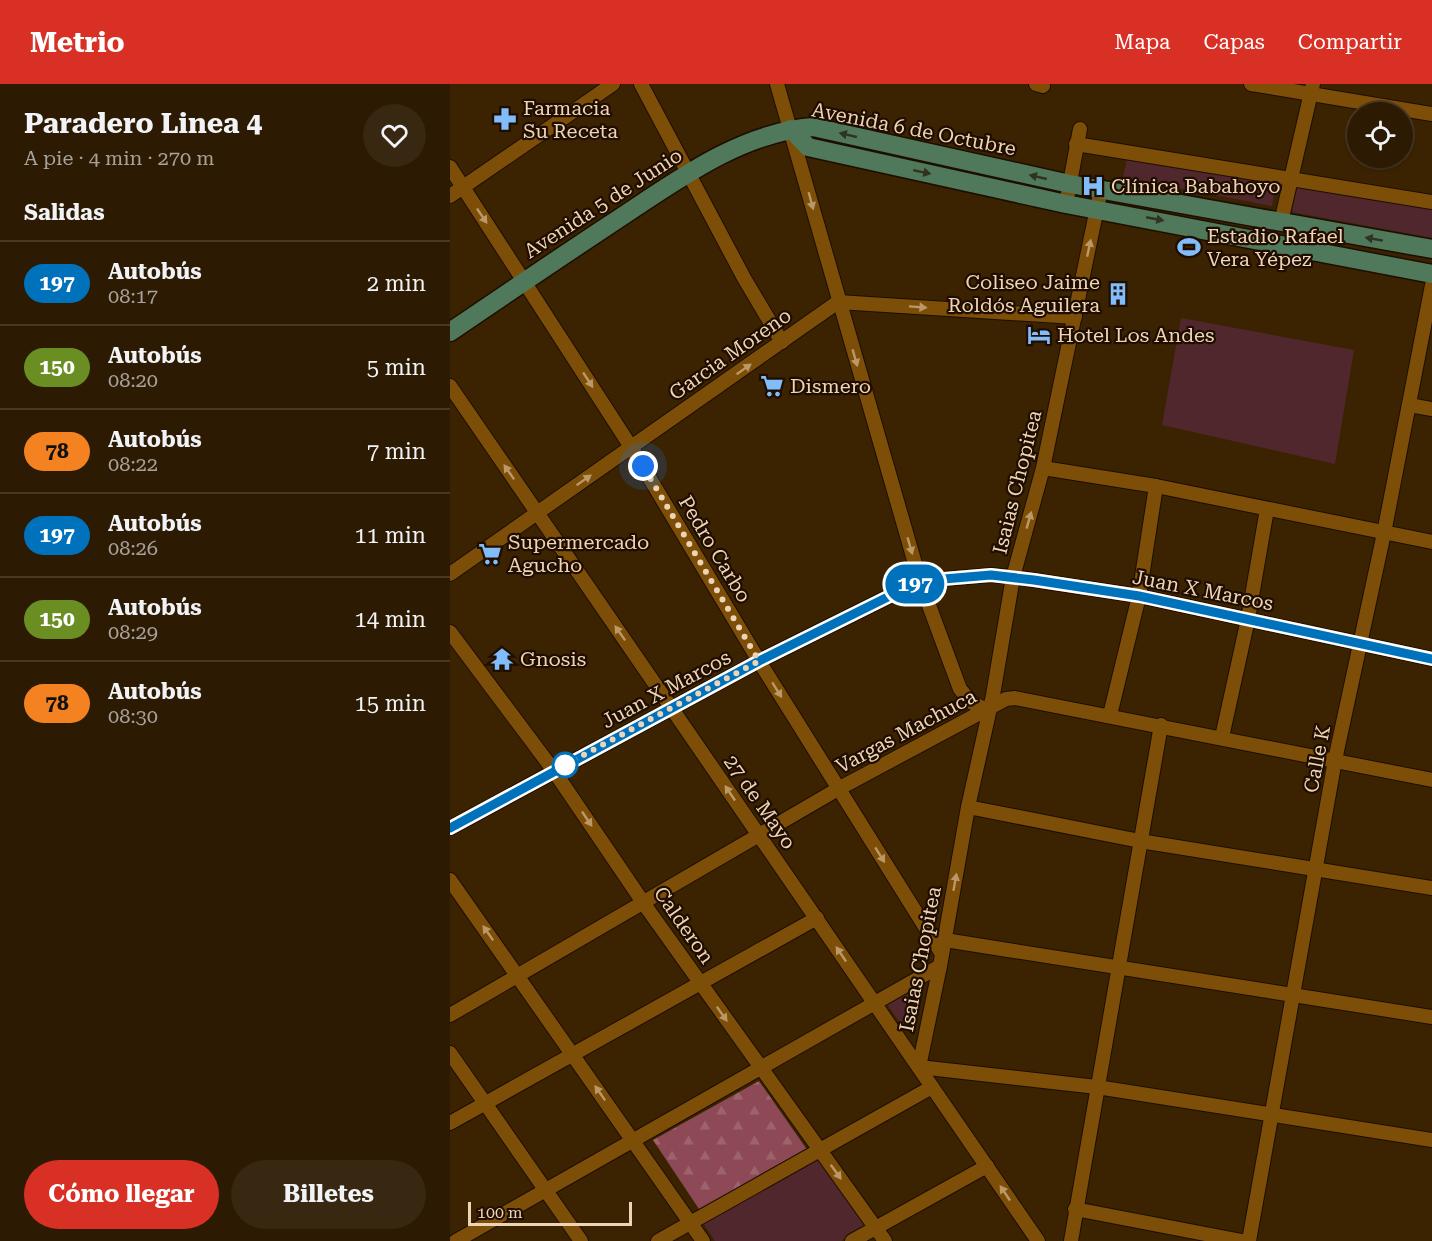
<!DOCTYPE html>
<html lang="es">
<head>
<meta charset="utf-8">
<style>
	body { margin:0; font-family:"Roboto Serif",serif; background:#382711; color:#f1f3f6; height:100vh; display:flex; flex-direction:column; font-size:22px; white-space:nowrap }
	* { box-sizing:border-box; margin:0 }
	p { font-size:20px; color:#a6a199 }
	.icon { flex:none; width:33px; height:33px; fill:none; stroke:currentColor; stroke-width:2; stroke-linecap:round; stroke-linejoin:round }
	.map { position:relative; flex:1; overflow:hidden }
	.sheet { display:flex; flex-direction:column; background:#2c1a02; width:450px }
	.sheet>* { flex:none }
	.badge { padding:0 12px; border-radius:20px; font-size:21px; line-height:39px }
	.buttons { position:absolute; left:897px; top:18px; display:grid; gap:12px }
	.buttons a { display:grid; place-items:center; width:66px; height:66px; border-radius:50%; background:#2c1a02; box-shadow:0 2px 4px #0004,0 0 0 2px #483824; font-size:30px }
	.scale { position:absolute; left:18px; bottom:15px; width:164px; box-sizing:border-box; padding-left:6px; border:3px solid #eed4b6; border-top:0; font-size:16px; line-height:21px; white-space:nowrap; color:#eed4b6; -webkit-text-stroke:4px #1f0d00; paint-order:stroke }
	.you { position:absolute; width:30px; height:30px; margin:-15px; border:4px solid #fff; border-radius:50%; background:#1a73e8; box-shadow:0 0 0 9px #1a73e833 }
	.map>.badge { position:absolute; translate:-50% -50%; box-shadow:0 0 0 3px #fff }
	h2 { padding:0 24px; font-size:22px; line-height:54px }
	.round { display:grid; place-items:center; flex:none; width:63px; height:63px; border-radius:32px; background:#382711 }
	.overview { display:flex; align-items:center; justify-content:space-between; height:102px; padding:0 24px }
	h1 { font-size:28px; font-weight:700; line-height:45px }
	.primary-button { display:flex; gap:12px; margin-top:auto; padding:12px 24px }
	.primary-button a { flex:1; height:69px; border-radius:36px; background:#d93025; color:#fff; font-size:24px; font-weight:700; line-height:69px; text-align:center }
	.primary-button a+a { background:#382711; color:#f1f3f6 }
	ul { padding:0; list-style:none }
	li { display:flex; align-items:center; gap:18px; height:84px; padding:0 24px; border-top:2px solid #483824 }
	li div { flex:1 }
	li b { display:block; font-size:22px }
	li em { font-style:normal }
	li .badge { min-width:66px; font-weight:700; text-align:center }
	header { display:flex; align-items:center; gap:36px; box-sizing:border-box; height:84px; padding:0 30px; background:#d93025; color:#fff }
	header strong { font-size:28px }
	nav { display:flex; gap:33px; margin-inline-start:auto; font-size:21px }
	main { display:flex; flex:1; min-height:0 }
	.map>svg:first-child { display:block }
	.green { fill:#51272e }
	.forest { fill:url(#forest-firs) }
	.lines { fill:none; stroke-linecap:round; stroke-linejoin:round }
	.minor-casing { stroke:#1d0e00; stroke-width:16 }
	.major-casing { stroke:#1d0e00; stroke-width:21 }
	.minor { stroke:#7c4e07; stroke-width:14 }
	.major { stroke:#4f795a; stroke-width:18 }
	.oneway { fill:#303320 }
	.oneway2 { fill:#bb9867 }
	.line-casing { stroke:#fff; stroke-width:14 }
	.line { stroke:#0072bc; stroke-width:9 }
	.walk { stroke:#eed4b6; stroke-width:6; stroke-dasharray:0 10.8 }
	.stop-dot { fill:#fff; stroke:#0072bc; stroke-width:3 }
	.labels { text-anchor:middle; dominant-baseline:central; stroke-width:4.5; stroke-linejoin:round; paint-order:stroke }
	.poi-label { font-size:20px; fill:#eed4b6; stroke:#1f0d00; text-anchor:start }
	.street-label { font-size:20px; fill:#eed4b6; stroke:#1f0d00 }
</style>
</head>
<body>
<header>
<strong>Metrio</strong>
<nav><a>Mapa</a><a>Capas</a><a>Compartir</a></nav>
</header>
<main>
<section class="sheet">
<div class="overview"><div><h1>Paradero Linea 4</h1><p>A pie · 4 min · 270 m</p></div><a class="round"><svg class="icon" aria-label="heart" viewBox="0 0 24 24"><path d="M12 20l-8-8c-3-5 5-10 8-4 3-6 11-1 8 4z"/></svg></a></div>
<h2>Salidas</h2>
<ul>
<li><span class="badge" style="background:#0072bc;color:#fff">197</span><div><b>Autobús</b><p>08:17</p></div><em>2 min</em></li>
<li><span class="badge" style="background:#6b8e23;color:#fff">150</span><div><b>Autobús</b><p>08:20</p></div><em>5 min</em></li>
<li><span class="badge" style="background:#f58220;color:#111">78</span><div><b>Autobús</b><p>08:22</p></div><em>7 min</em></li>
<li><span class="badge" style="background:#0072bc;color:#fff">197</span><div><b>Autobús</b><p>08:26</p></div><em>11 min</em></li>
<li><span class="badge" style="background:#6b8e23;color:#fff">150</span><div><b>Autobús</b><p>08:29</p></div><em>14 min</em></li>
<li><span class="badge" style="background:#f58220;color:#111">78</span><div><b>Autobús</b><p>08:30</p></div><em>15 min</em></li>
</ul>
<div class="primary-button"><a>Cómo llegar</a><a>Billetes</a></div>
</section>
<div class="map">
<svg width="982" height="1157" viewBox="0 0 982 1157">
	<defs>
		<pattern id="forest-firs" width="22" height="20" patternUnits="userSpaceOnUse" patternTransform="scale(1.5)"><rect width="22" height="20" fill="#8d4a56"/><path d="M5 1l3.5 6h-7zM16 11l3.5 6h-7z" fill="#9d636c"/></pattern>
	</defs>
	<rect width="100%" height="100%" fill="#3b2302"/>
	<g class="green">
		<polygon points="677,75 826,99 822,122 673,93"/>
		<polygon points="847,102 982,124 982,154 842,128"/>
		<polygon points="731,234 904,266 885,380 712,341"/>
		<polygon points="469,904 457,949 437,920"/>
		<polygon points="365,1072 417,1142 391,1157 265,1157 251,1136"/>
	</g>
	<polygon class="forest" points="309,997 358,1067 251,1128 203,1056"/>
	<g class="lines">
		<g class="minor-casing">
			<g id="minor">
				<polyline points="191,0 294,194 332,258"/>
				<polyline points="327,0 470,497 510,605 521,618 538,627"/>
				<polyline points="586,0 593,2"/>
				<polyline points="801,0 982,30"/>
				<polyline points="626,60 982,118"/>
				<polyline points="0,83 181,363 309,577 492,870"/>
				<polyline points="651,105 593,384 563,493 543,611 518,723 490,882 469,983 647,1003 982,1056"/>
				<polyline points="0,112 163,0"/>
				<polyline points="616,120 630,45"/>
				<polyline points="831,138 863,0"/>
				<polyline points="0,302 588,1157"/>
				<polyline points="959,321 982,325"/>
				<polyline points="593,384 706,402 982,458"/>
				<polyline points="0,490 388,218 625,233"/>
				<polyline points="0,548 104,687 199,827 435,1157"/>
				<polyline points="660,631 689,512 706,402"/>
				<polyline points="772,653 798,535 817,425"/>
				<polyline points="518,723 690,757 982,804"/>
				<polyline points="0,744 309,577 470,497 541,491 563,493 689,512 982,575"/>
				<polyline points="0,796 253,1157"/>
				<polyline points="495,856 982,933"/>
				<polyline points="0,931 388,705 556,615 565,614 982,696"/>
				<polyline points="0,969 131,1157"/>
				<polyline points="0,1039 367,834"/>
				<polyline points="625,1125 792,1157"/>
				<polyline points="6,1157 490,882"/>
				<polyline points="208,1157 482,1003"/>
				<polyline points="402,1157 537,1082"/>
				<polyline points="621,1157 711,641"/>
				<polyline points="799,1157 885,676 934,449 982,201"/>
			</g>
		</g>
		<g class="major-casing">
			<g id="major">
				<polyline points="341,45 358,63 616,120 982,190"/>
				<path d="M0 248C53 212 106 176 159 141 222 100 287 49 363 43L620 100 982 165"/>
			</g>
		</g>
		<use href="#minor" class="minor"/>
		<use href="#major" class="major"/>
	</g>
	<defs><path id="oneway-solid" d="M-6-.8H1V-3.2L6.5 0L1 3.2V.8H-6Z" transform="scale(1.5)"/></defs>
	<g class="oneway">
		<use href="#oneway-solid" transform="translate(398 51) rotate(-167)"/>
		<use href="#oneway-solid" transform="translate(472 88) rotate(12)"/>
		<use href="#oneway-solid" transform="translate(588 93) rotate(-167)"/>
		<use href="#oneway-solid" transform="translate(705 135) rotate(11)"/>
		<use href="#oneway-solid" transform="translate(924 155) rotate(-170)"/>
	</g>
	<g class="oneway2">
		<use href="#oneway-solid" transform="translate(361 117) rotate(75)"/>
		<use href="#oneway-solid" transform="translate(32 132) rotate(56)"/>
		<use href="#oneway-solid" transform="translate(639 164) rotate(-78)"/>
		<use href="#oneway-solid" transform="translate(468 223) rotate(4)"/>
		<use href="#oneway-solid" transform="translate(405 274) rotate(74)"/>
		<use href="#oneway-solid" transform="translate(294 285) rotate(-35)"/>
		<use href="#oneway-solid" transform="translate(138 296) rotate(57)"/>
		<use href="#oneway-solid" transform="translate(59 388) rotate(-125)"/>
		<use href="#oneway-solid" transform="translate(134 396) rotate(-35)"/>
		<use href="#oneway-solid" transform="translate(579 436) rotate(-74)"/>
		<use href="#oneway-solid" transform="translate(460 462) rotate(74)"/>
		<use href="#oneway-solid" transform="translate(170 549) rotate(-125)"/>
		<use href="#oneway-solid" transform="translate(327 606) rotate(58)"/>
		<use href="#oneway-solid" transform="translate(280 709) rotate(-124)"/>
		<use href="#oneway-solid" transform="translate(137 735) rotate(56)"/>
		<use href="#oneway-solid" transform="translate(430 771) rotate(58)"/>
		<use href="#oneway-solid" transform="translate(505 798) rotate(-80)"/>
		<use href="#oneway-solid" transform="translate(38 849) rotate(-125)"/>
		<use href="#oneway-solid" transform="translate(391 870) rotate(-124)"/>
		<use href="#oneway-solid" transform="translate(272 930) rotate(55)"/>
		<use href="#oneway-solid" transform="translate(150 1009) rotate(-125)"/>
		<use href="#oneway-solid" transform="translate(386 1088) rotate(54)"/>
		<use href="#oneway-solid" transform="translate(555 1109) rotate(-124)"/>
	</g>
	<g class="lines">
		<g class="line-casing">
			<polyline id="line" points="0,744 309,577 470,497 541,491 584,496 689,512 982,575"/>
		</g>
		<use href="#line" class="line"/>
		<polyline class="walk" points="115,681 309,577 193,382"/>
	</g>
	<defs>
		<g id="pharmacy-bare" transform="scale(1.8)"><path d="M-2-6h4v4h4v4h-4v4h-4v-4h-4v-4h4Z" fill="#81bdfa" stroke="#1f0d00" stroke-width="2.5" paint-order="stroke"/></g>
		<g id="hospital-bare" transform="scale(1.8)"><path d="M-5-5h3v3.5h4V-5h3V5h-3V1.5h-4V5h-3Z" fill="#81bdfa" stroke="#1f0d00" stroke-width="2.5" paint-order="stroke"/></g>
		<g id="stadium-bare" transform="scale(1.8)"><path d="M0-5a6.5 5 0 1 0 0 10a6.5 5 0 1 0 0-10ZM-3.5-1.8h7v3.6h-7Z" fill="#81bdfa" stroke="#1f0d00" stroke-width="2.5" paint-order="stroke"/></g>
		<g id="building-bare" transform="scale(1.8)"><path d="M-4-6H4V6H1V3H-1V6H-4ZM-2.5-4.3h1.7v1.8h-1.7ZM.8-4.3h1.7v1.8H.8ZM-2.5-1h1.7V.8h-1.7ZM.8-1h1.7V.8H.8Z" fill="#81bdfa" stroke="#1f0d00" stroke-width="2.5" paint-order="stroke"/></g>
		<g id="hotel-bare" transform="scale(1.8)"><path d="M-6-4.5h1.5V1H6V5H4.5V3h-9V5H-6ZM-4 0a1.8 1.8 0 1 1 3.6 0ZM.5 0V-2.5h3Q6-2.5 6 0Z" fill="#81bdfa" stroke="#1f0d00" stroke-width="2.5" paint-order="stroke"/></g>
		<g id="supermarket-bare" transform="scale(1.8)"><path d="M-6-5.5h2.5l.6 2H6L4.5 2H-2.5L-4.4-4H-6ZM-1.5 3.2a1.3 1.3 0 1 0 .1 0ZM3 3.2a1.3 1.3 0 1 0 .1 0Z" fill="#81bdfa" stroke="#1f0d00" stroke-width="2.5" paint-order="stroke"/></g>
		<g id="temple-bare" transform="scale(1.8)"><path d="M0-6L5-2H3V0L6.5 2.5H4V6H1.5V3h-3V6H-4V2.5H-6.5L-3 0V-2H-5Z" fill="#81bdfa" stroke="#1f0d00" stroke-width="2.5" paint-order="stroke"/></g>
	</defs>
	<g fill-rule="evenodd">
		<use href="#pharmacy-bare" x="55" y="35"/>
		<use href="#hospital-bare" x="643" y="102"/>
		<use href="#stadium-bare" x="739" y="163"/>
		<use href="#building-bare" x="668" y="210"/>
		<use href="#hotel-bare" x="589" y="251"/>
		<use href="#supermarket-bare" x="322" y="302"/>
		<use href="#supermarket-bare" x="40" y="470"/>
		<use href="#temple-bare" x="52" y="575"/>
	</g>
	<circle class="stop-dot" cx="115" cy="681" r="12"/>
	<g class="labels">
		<g class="poi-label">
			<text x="73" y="24">Farmacia<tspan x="73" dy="23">Su Receta</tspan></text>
			<text x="661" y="102">Clínica Babahoyo</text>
			<text x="757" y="152">Estadio Rafael<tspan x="757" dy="23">Vera Yépez</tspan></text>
			<text x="650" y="198" text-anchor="end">Coliseo Jaime<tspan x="650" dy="23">Roldós Aguilera</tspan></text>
			<text x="607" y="251">Hotel Los Andes</text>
			<text x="340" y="302">Dismero</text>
			<text x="58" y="458">Supermercado<tspan x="58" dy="23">Agucho</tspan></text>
			<text x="70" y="575">Gnosis</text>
		</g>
		<g class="street-label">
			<text transform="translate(464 45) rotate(11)">Avenida 6 de Octubre</text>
			<text transform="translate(153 119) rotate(-33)">Avenida 5 de Junio</text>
			<text transform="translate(280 270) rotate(-35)">Garcia Moreno</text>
			<text transform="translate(567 398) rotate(-76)">Isaias Chopitea</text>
			<text transform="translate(265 465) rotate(59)">Pedro Carbo</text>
			<text transform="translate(753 506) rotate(11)">Juan X Marcos</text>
			<text transform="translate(216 605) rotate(-28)">Juan X Marcos</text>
			<text transform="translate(456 647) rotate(-28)">Vargas Machuca</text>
			<text transform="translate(867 675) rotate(-79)">Calle K</text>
			<text transform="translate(310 718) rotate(55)">27 de Mayo</text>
			<text transform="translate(234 841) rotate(55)">Calderon</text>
			<text transform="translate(470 875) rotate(-79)">Isaias Chopitea</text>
		</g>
	</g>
</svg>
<div class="buttons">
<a><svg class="icon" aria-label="locate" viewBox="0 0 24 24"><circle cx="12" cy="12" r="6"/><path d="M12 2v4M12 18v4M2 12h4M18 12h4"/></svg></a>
</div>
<div class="scale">100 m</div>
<div class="you" style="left:193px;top:382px"></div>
<b class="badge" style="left:465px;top:500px;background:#0072bc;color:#fff">197</b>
</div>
</main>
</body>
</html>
